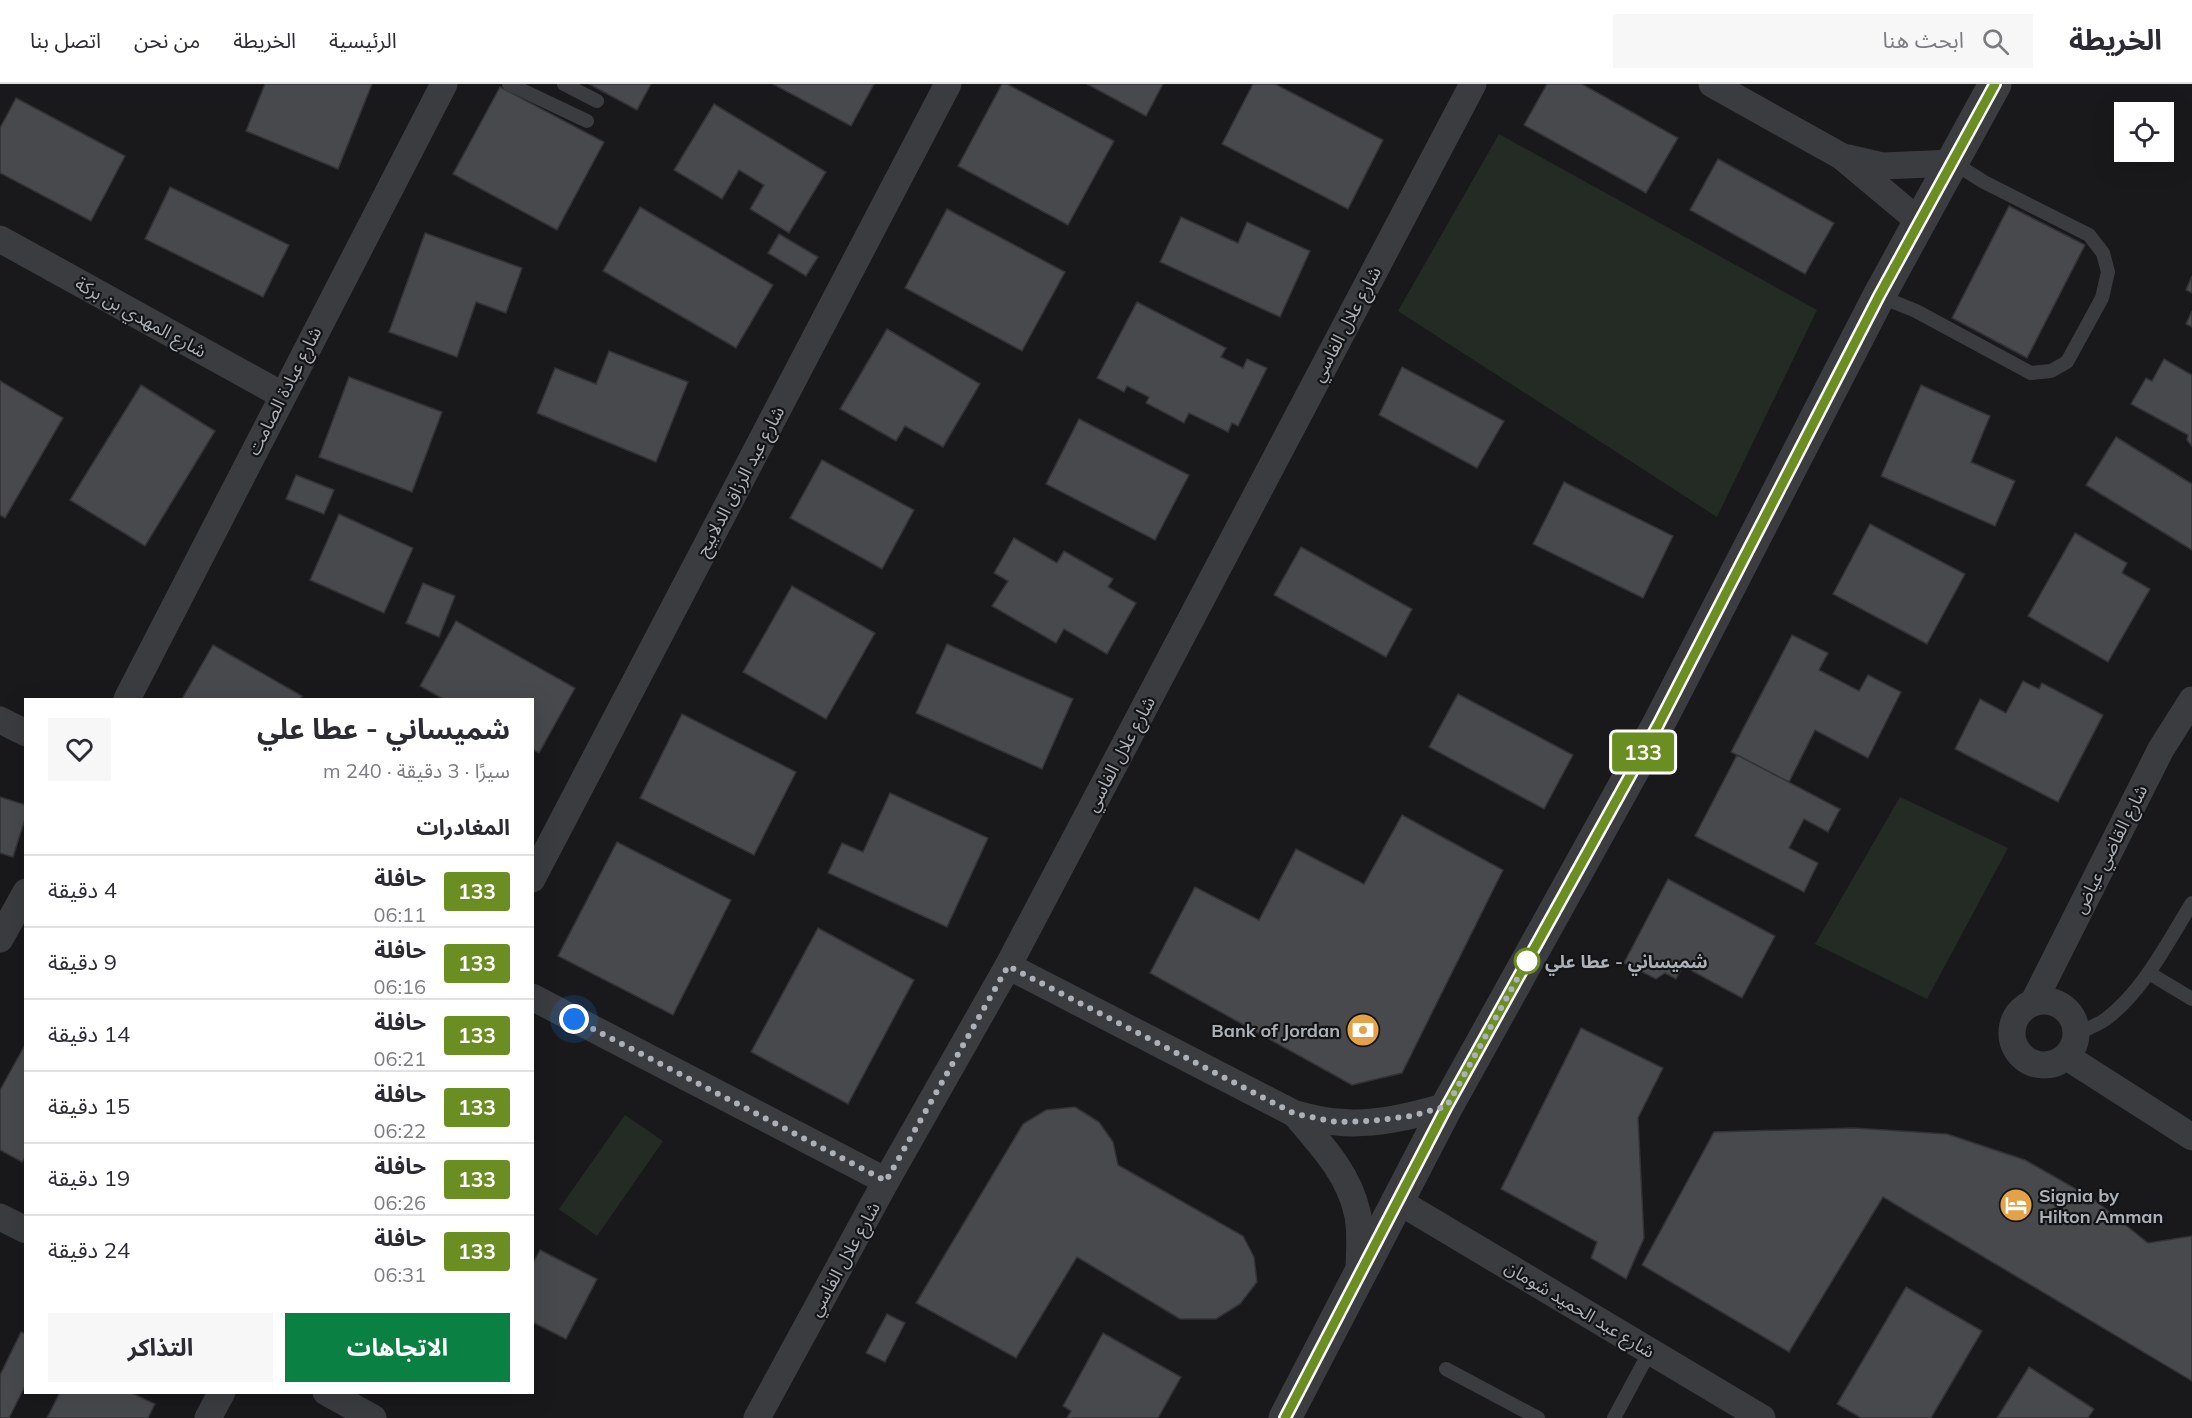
<!DOCTYPE html>
<html lang="ar">
<head>
<meta charset="utf-8">
<style>
	body { margin:0; font-family:Mulish,"Noto Sans Arabic",sans-serif; background:#f7f7f7; color:#2b2b33; direction:rtl; height:100vh; display:flex; flex-direction:column; font-size:22px; white-space:nowrap }
	* { box-sizing:border-box; margin:0 }
	p { font-size:20px; color:#7c7c81 }
	.icon { flex:none; width:33px; height:33px; fill:none; stroke:currentColor; stroke-width:2; stroke-linecap:round; stroke-linejoin:round }
	.map { position:relative; flex:1; overflow:hidden; direction:ltr }
	.panel { position:absolute; left:24px; top:614px; width:510px; height:696px; display:flex; flex-direction:column; background:#fff; border-radius:0px; box-shadow:0 6px 24px #0002; direction:rtl }
	.panel>* { flex:none }
	.badge { padding:0 12px; border-radius:4px; font-size:21px; line-height:39px }
	.fabs { position:absolute; left:2114px; top:18px; display:grid; gap:12px }
	.fabs a { display:grid; place-items:center; width:60px; height:60px; border-radius:0px; background:#fff; box-shadow:0 6px 24px #0002; font-size:30px }
	.you { position:absolute; width:30px; height:30px; margin:-15px; border:4px solid #fff; border-radius:50%; background:#1a73e8; box-shadow:0 0 0 9px #1a73e833 }
	.map>.badge { position:absolute; translate:-50% -50%; box-shadow:0 0 0 3px #fff }
	h2 { padding:0 24px; font-size:22px; line-height:54px }
	.round { display:grid; place-items:center; flex:none; width:63px; height:63px; border-radius:0px; background:#f7f7f7 }
	.headline { display:flex; align-items:center; justify-content:space-between; height:102px; padding:0 24px }
	h1 { font-size:28px; font-weight:700; line-height:45px }
	.button { display:flex; gap:12px; margin-top:auto; padding:12px 24px }
	.button a { flex:1; height:69px; border-radius:0px; background:#0b8043; color:#fff; font-size:24px; font-weight:700; line-height:69px; text-align:center }
	.button a+a { background:#f7f7f7; color:#2b2b33 }
	ul { padding:0; list-style:none }
	li { display:flex; align-items:center; gap:18px; height:72px; padding:0 24px; border-top:2px solid #e1e1e2 }
	li div { flex:1 }
	li b { display:block; font-size:22px }
	li em { font-style:normal }
	li .badge { min-width:66px; font-weight:700; text-align:center }
	header { display:flex; align-items:center; gap:36px; box-sizing:border-box; height:84px; padding:0 30px; background:#fff; border-bottom:2px solid #e1e1e2 }
	header strong { font-size:28px }
	nav { display:flex; gap:33px; margin-inline-start:auto; font-size:21px }
	.search { width:420px; height:54px; background:#f7f7f7; display:flex; align-items:center; gap:15px; box-sizing:border-box; padding:0 21px; border-radius:0px; color:#7c7c81; font-size:22px }
	.map>svg:first-child { display:block }
	.green { fill:#232b24 }
	.building { fill:#48494d; stroke:#333337; stroke-width:1.5 }
	.lines { fill:none; stroke-linecap:round; stroke-linejoin:round }
	.service { stroke:#3a3c40; stroke-width:14 }
	.minor { stroke:#3a3c40; stroke-width:27 }
	.tertiary { stroke:#3a3c40; stroke-width:33 }
	.line-casing { stroke:#fff; stroke-width:14 }
	.line { stroke:#6b8e23; stroke-width:9 }
	.walk { stroke:#acb1b9; stroke-width:6; stroke-dasharray:0 10.8 }
	.stop-dot { fill:#fff; stroke:#6b8e23; stroke-width:3 }
	.labels { text-anchor:middle; dominant-baseline:central; stroke-width:4.5; stroke-linejoin:round; paint-order:stroke }
	.street-label { font-size:18px; fill:#acb1b9; stroke:#141416 }
	.stop-label { font-size:18px; font-weight:bold; fill:#acb1b9; stroke:#141416; text-anchor:start }
	.poi-label { font-size:18px; font-weight:bold; fill:#acb1b9; stroke:#141416; text-anchor:end }
</style>
</head>
<body>
<header>
<strong>الخريطة</strong>
<div class="search"><svg class="icon" aria-label="search" viewBox="0 0 24 24"><circle cx="10" cy="10" r="6"/><path d="M15 15l6 6"/></svg>ابحث هنا</div>
<nav><a>الرئيسية</a><a>الخريطة</a><a>من نحن</a><a>اتصل بنا</a></nav>
</header>
<div class="map">
<svg width="2192" height="1334" viewBox="0 0 2192 1334">
	<rect width="100%" height="100%" fill="#19191b"/>
	<g class="green">
		<polygon points="1499,50 1817,226 1717,433 1398,227"/>
		<polygon points="1900,713 2008,764 1927,915 1815,860"/>
		<polygon points="625,1031 663,1057 597,1152 559,1125"/>
	</g>
	<g class="building">
		<polygon points="265,0 372,0 338,85 246,47"/>
		<polygon points="589,0 651,0 637,26"/>
		<polygon points="773,0 874,0 851,42"/>
		<polygon points="1002,0 1007,0 1114,57 1068,141 958,82"/>
		<polygon points="1087,0 1163,0 1146,32"/>
		<polygon points="1253,0 1275,0 1383,56 1348,125 1222,60"/>
		<polygon points="1547,0 1582,0 1678,54 1646,109 1524,41"/>
		<polygon points="500,3 604,58 557,146 453,90"/>
		<polygon points="16,14 125,72 91,137 0,89 0,44"/>
		<polygon points="714,20 826,88 789,149 750,125 764,101 739,86 722,115 674,86"/>
		<polygon points="1718,75 1834,139 1805,190 1690,126"/>
		<polygon points="170,103 289,161 263,213 145,155"/>
		<polygon points="2009,122 2085,161 2027,274 1952,234"/>
		<polygon points="640,123 773,201 736,264 603,187"/>
		<polygon points="947,125 1065,188 1022,267 905,204"/>
		<polygon points="1181,133 1238,159 1247,138 1310,167 1280,233 1160,178"/>
		<polygon points="425,149 522,184 506,229 476,218 457,273 389,248"/>
		<polygon points="779,150 818,173 806,192 768,169"/>
		<polygon points="2192,192 2192,209 2186,206"/>
		<polygon points="1137,218 1226,264 1221,273 1243,284 1247,275 1267,284 1238,342 1232,339 1228,348 1189,329 1184,339 1146,319 1149,313 1127,302 1124,308 1097,294"/>
		<polygon points="2192,227 2192,243 2186,240"/>
		<polygon points="887,245 980,300 943,363 905,342 896,357 840,325"/>
		<polygon points="609,267 688,298 656,378 537,329 555,284 596,300"/>
		<polygon points="2164,275 2192,291 2192,362 2187,356 2188,351 2131,320 2146,294 2152,297"/>
		<polygon points="1402,283 1504,337 1477,384 1379,331"/>
		<polygon points="349,293 442,328 412,408 319,373"/>
		<polygon points="0,297 63,334 5,434 0,431"/>
		<polygon points="141,301 215,347 145,462 70,416"/>
		<polygon points="1921,301 1990,332 1971,378 2015,397 1995,442 1881,392"/>
		<polygon points="1079,335 1189,391 1155,456 1046,400"/>
		<polygon points="2116,353 2192,400 2192,466 2086,401"/>
		<polygon points="822,376 914,426 882,485 790,434"/>
		<polygon points="296,391 334,406 324,430 286,415"/>
		<polygon points="1564,398 1673,452 1643,514 1533,460"/>
		<polygon points="339,430 413,464 384,529 310,496"/>
		<polygon points="1870,440 1965,490 1927,560 1833,510"/>
		<polygon points="2075,449 2127,479 2122,489 2150,505 2108,578 2028,532"/>
		<polygon points="1014,454 1057,479 1064,467 1113,495 1108,503 1136,519 1107,570 1064,545 1056,559 992,522 1008,497 994,489"/>
		<polygon points="1301,463 1412,525 1386,573 1274,511"/>
		<polygon points="423,499 455,512 439,553 406,539"/>
		<polygon points="792,502 875,549 826,635 743,588"/>
		<polygon points="456,537 575,604 539,669 532,665 532,615 443,615 420,602"/>
		<polygon points="1792,551 1828,569 1819,586 1859,607 1868,591 1901,608 1868,674 1815,646 1789,698 1731,668"/>
		<polygon points="947,560 1073,615 1042,685 916,629"/>
		<polygon points="213,561 302,612 300,615 182,615"/>
		<polygon points="2023,597 2039,605 2042,599 2103,631 2058,718 1955,665 1980,615 2006,629"/>
		<polygon points="1458,610 1573,671 1544,725 1429,663"/>
		<polygon points="682,630 796,688 754,771 640,714"/>
		<polygon points="1737,671 1840,725 1828,748 1804,735 1789,764 1818,779 1804,808 1695,752"/>
		<polygon points="890,709 988,754 947,843 828,789 842,759 863,768"/>
		<polygon points="0,713 26,721 26,732 13,773 0,769"/>
		<polygon points="1402,731 1503,786 1402,989 1352,1001 1150,889 1195,803 1259,836 1296,765 1364,800"/>
		<polygon points="617,758 731,816 673,931 558,872"/>
		<polygon points="1668,795 1775,852 1742,914 1683,882 1676,895 1665,889 1656,895 1624,879"/>
		<polygon points="818,844 914,896 848,1020 751,968"/>
		<polygon points="1581,944 1663,984 1638,1034 1644,1154 1626,1195 1591,1174 1597,1158 1501,1105"/>
		<polygon points="26,959 26,1072 22,1078 0,1066 0,1006"/>
		<polygon points="1075,1023 1099,1038 1113,1058 1118,1081 1243,1152 1254,1173 1257,1198 1240,1220 1216,1235 1180,1235 1077,1173 1016,1274 916,1219 1023,1040 1046,1026"/>
		<polygon points="1854,1044 1947,1050 2025,1076 2092,1114 2148,1159 2192,1152 2192,1297 1883,1113 1789,1268 1642,1181 1714,1048"/>
		<polygon points="540,1166 597,1195 566,1255 532,1238 532,1181"/>
		<polygon points="1906,1203 1982,1247 1931,1334 1861,1334 1837,1320"/>
		<polygon points="887,1230 905,1239 885,1278 866,1269"/>
		<polygon points="21,1248 26,1250 26,1300 9,1334 0,1334 0,1291"/>
		<polygon points="1103,1249 1181,1293 1158,1334 1067,1334 1071,1327 1063,1322"/>
		<polygon points="2029,1283 2094,1325 2088,1334 1997,1334"/>
		<polygon points="60,1308 130,1308 155,1320 148,1334 47,1334"/>
	</g>
	<g class="lines">
		<g class="service">
			<polyline points="509,0 587,37"/>
			<polyline points="564,0 597,17"/>
			<polyline points="1879,212 1916,227 2031,289 2051,287 2067,278 2102,214 2108,188 2103,169 2089,151 1984,98 1954,79"/>
			<polyline points="2149,889 2192,915"/>
			<path d="M2076 950C2086 945 2098 941 2106 935 2144 906 2167 859 2192 819"/>
			<polyline points="1446,1285 1538,1334"/>
			<polyline points="1614,1334 1650,1267"/>
		</g>
		<g class="minor">
			<polyline points="1712,0 1841,72 1920,138"/>
			<polyline points="1848,74 1882,82 1954,79"/>
			<polyline points="0,155 282,311"/>
			<polyline points="127,615 444,0"/>
			<polyline points="0,636 26,649"/>
			<polyline points="532,795 948,0"/>
			<polyline points="0,855 26,808"/>
			<path d="M1008 882 1295 1030C1309 1033 1323 1037 1336 1038 1373 1042 1413 1032 1447 1022"/>
			<polyline points="532,913 886,1097"/>
			<circle cx="2044" cy="949" r="32"/>
			<polyline points="2034,917 2161,665 2192,616"/>
			<polyline points="2067,973 2192,1053"/>
			<path d="M1295 1030C1320 1060 1348 1088 1357 1128 1362 1146 1359 1169 1359 1189"/>
			<polyline points="1398,1117 1762,1334"/>
			<polyline points="0,1133 26,1146"/>
			<polyline points="326,1308 373,1334"/>
			<polyline points="208,1334 222,1308"/>
			<polyline points="757,1334 886,1097 1008,882 1473,0"/>
		</g>
		<polyline class="tertiary" points="1285,1334 1447,1022 1658,641 1879,212 1995,0"/>
	</g>
	<g class="lines">
		<g class="line-casing">
			<polyline id="line" points="1285,1334 1447,1022 1658,641 1879,212 1995,0"/>
		</g>
		<use href="#line" class="line"/>
		<polyline class="walk" points="574,935 886,1097 1008,882 1295,1030 1337,1038 1370,1037 1412,1032 1447,1022 1527,877"/>
	</g>
	<defs>
		<g id="bank-disc" transform="scale(1.725)"><circle r="9.5" fill="#e3a248" stroke="#141416"/><path d="M-6-4H6V4H-6ZM0-2.3a2.3 2.3 0 1 0 0 4.6a2.3 2.3 0 1 0 0-4.6Z" fill="#fff"/></g>
		<g id="hotel-disc" transform="scale(1.725)"><circle r="9.5" fill="#e3a248" stroke="#141416"/><path d="M-6-4.5h1.5V1H6V5H4.5V3h-9V5H-6ZM-4 0a1.8 1.8 0 1 1 3.6 0ZM.5 0V-2.5h3Q6-2.5 6 0Z" fill="#fff"/></g>
	</defs>
	<g fill-rule="evenodd">
		<use href="#bank-disc" x="1363" y="946"/>
		<use href="#hotel-disc" x="2016" y="1121"/>
	</g>
	<circle class="stop-dot" cx="1527" cy="877" r="12"/>
	<g class="labels">
		<g class="street-label">
			<text transform="translate(141 233) rotate(29)">شارع المهدي بن بركة</text>
			<text transform="translate(1346 240) rotate(-62)">شارع علال الفاسي</text>
			<text transform="translate(284 307) rotate(-63)">شارع عبادة الصامت</text>
			<text transform="translate(740 397) rotate(-62)">شارع عبد الرزاق الدلابيح</text>
			<text transform="translate(1120 670) rotate(-62)">شارع علال الفاسي</text>
			<text transform="translate(2110 765) rotate(-63)">شارع القاضي عياض</text>
			<text transform="translate(844 1175) rotate(-61)">شارع علال الفاسي</text>
			<text transform="translate(1580 1225) rotate(31)">شارع عبد الحميد شومان</text>
		</g>
		<g class="stop-label">
			<text x="1545" y="877">شميساني - عطا علي</text>
		</g>
		<g class="poi-label">
			<text x="1340" y="946">Bank of Jordan</text>
			<text x="2039" y="1111" text-anchor="start">Signia by<tspan x="2039" dy="21">Hilton Amman</tspan></text>
		</g>
	</g>
</svg>
<div class="fabs">
<a><svg class="icon" aria-label="locate" viewBox="0 0 24 24"><circle cx="12" cy="12" r="6"/><path d="M12 2v4M12 18v4M2 12h4M18 12h4"/></svg></a>
</div>
<div class="you" style="left:574px;top:935px"></div>
<b class="badge" style="left:1643px;top:668px;background:#6b8e23;color:#fff">133</b>
<section class="panel">
<div class="headline"><div><h1>شميساني - عطا علي</h1><p>سيرًا · 3 دقيقة · 240 m</p></div><a class="round"><svg class="icon" aria-label="heart" viewBox="0 0 24 24"><path d="M12 20l-8-8c-3-5 5-10 8-4 3-6 11-1 8 4z"/></svg></a></div>
<h2>المغادرات</h2>
<ul>
<li><span class="badge" style="background:#6b8e23;color:#fff">133</span><div><b>حافلة</b><p>06:11</p></div><em>4 دقيقة</em></li>
<li><span class="badge" style="background:#6b8e23;color:#fff">133</span><div><b>حافلة</b><p>06:16</p></div><em>9 دقيقة</em></li>
<li><span class="badge" style="background:#6b8e23;color:#fff">133</span><div><b>حافلة</b><p>06:21</p></div><em>14 دقيقة</em></li>
<li><span class="badge" style="background:#6b8e23;color:#fff">133</span><div><b>حافلة</b><p>06:22</p></div><em>15 دقيقة</em></li>
<li><span class="badge" style="background:#6b8e23;color:#fff">133</span><div><b>حافلة</b><p>06:26</p></div><em>19 دقيقة</em></li>
<li><span class="badge" style="background:#6b8e23;color:#fff">133</span><div><b>حافلة</b><p>06:31</p></div><em>24 دقيقة</em></li>
</ul>
<div class="button"><a>الاتجاهات</a><a>التذاكر</a></div>
</section>
</div>
</body>
</html>
